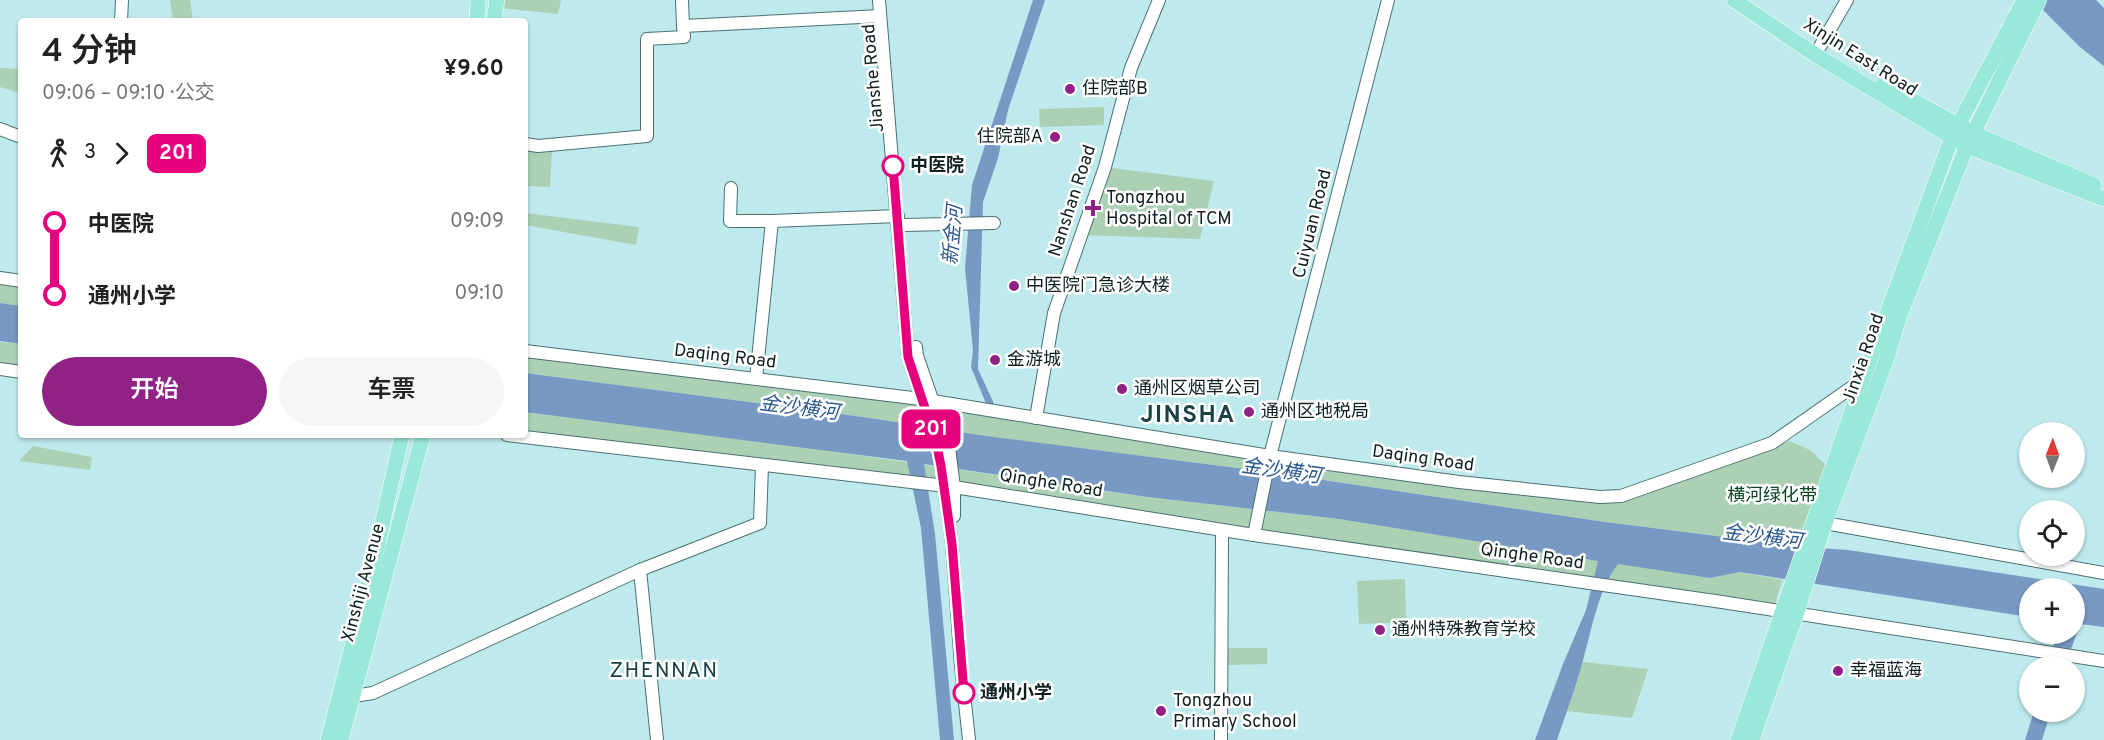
<!DOCTYPE html>
<html lang="zh">
<head>
<meta charset="utf-8">
<style>
	body { margin:0; font-family:Overpass,"Noto Sans SC",sans-serif; background:#f6f6f6; color:#222; height:100vh; display:flex; flex-direction:column; font-size:22px; white-space:nowrap }
	* { box-sizing:border-box; margin:0 }
	p { font-size:20px; color:#767676 }
	.icon { flex:none; width:33px; height:33px; fill:none; stroke:currentColor; stroke-width:2; stroke-linecap:round; stroke-linejoin:round }
	.map { position:relative; flex:1; overflow:hidden }
	.drawer { position:absolute; left:18px; top:18px; width:510px; height:420px; display:flex; flex-direction:column; background:#fff; border-radius:6px; box-shadow:0 2px 4px #0004 }
	.drawer>* { flex:none }
	.badge { padding:0 12px; border-radius:9px; font-size:21px; line-height:39px }
	.needle { width:39px; rotate:1deg }
	.buttons { position:absolute; left:2019px; top:422px; display:grid; gap:12px }
	.buttons a { display:grid; place-items:center; width:66px; height:66px; border-radius:50%; background:#fff; box-shadow:0 2px 4px #0004; font-size:30px }
	.map>.badge { position:absolute; translate:-50% -50%; box-shadow:0 0 0 3px #fff }
	.legs { display:flex; align-items:center; gap:9px; height:66px; padding:0 24px; font-size:20px }
	.legs p { margin-inline-start:auto }
	.overview { display:flex; align-items:center; justify-content:space-between; height:102px; padding:0 24px }
	h1 { font-size:33px; font-weight:600; line-height:45px }
	.primary-button { display:flex; gap:12px; margin-top:auto; padding:12px 24px }
	.primary-button a { flex:1; height:69px; border-radius:36px; background:#8f2284; color:#fff; font-size:24px; font-weight:600; line-height:69px; text-align:center }
	.primary-button a+a { background:#f6f6f6; color:#222 }
	ul { padding:0 24px; list-style:none }
	li { display:flex; align-items:center; gap:21px; height:72px; font-size:22px }
	li i { display:grid; place-items:center; width:9px; height:100%; margin:0 8px; background:currentColor }
	li i::after { content:''; width:15px; height:15px; margin:-8px; border:4px solid; border-radius:50%; background:#fff }
	li p { margin-inline-start:auto }
	li:first-child i { background:linear-gradient(#0000 50%,currentColor 0) }
	li:last-child i { background:linear-gradient(currentColor 50%,#0000 0) }
	.map>svg:first-child { display:block }
	.green { fill:#acd0b4 }
	.water { fill:#7799c3 }
	.lines { fill:none; stroke-linecap:round; stroke-linejoin:round }
	.minor-casing { stroke:#497174; stroke-width:14 }
	.major-casing { stroke:#fff; stroke-width:16 }
	.minor { stroke:#fff; stroke-width:12 }
	.major { stroke:#9ae8d9; stroke-width:15 }
	.line-1-casing { stroke:#fff; stroke-width:14 }
	.line-1 { stroke:#e6007e; stroke-width:9 }
	.poi-dot { fill:#8f2284; stroke:#fff; stroke-width:2 }
	.stop-1-dot { fill:#fff; stroke:#e6007e; stroke-width:3 }
	.labels { text-anchor:middle; dominant-baseline:central; stroke-width:5; stroke-linejoin:round; paint-order:stroke }
	.street-label { font-size:18px; fill:#0f2021; stroke:#fff }
	.poi-label { font-size:18px; fill:#0f2021; stroke:#fff; text-anchor:start }
	.stop-label { font-size:18px; font-weight:bold; fill:#0f2021; stroke:#fff; text-anchor:start }
	.park-label { font-size:18px; fill:#0c4623; stroke:#fff }
	.water-label { font-size:20px; font-style:italic; fill:#2b588f; stroke:#fff }
	.quarter-label { font-size:21px; letter-spacing:1.5px; fill:#1a4246; stroke:#fff }
	.district-label { font-size:24px; font-weight:bold; letter-spacing:1.5px; fill:#1a4246; stroke:#fff }
</style>
</head>
<body>
<div class="map">
<svg width="2104" height="740" viewBox="0 0 2104 740">
	<rect width="100%" height="100%" fill="#bee9ed"/>
	<g class="green">
		<polygon points="170,0 190,0 193,20 173,21"/>
		<polygon points="502,0 561,0 558,14 501,8"/>
		<polygon points="0,68 21,69 21,93 0,87"/>
		<polygon points="1104,107 1104,125 1040,127 1039,109"/>
		<polygon points="525,148 552,149 550,187 525,186"/>
		<polygon points="1105,167 1214,181 1200,239 1081,235"/>
		<polygon points="525,213 639,227 636,245 525,225"/>
		<polygon points="0,282 21,284 21,306 0,303"/>
		<polygon points="0,342 21,344 21,367 0,364"/>
		<polygon points="525,351 921,399 1270,456 1622,498 1789,441 1810,450 1832,471 1804,547 1605,522 1276,473 985,436 863,417 525,373"/>
		<polygon points="525,412 754,440 1148,497 1339,519 1710,578 1740,572 1782,580 1773,611 954,487 525,435"/>
		<polygon points="33,446 92,457 90,470 19,461"/>
		<polygon points="1405,579 1406,622 1359,624 1357,581"/>
		<polygon points="1228,648 1267,648 1267,664 1228,665"/>
		<polygon points="1574,661 1648,669 1632,718 1556,710"/>
	</g>
	<g class="water">
		<polygon points="1033,0 1045,0 1008,110 998,158 983,202 978,369 996,408 987,406 971,367 973,350 965,268 972,185"/>
		<polygon points="2033,0 2096,0 2104,8 2104,66 2080,47"/>
		<polygon points="0,303 21,306 21,344 0,341"/>
		<path d="M525 373 863 417 986 436 1276 473 1605 522 1804 547 1848 550 2104 589V627L2080 624 2065 666H2048L2057 633H2074V588H2030L2029 617 1740 572 1710 578 1618 564C1598 590 1592 629 1583 660 1576 687 1566 713 1557 740H1535L1563 664 1586 610 1598 561 1339 519 1148 497 924 464 935 534 954 740H940L921 528 907 461 525 412Z"/>
		<polygon points="2034,711 2051,711 2042,740 2025,740"/>
	</g>
	<g class="lines">
		<g class="minor-casing">
			<g id="minor">
				<polyline points="682,0 683,26 880,16"/>
				<polyline points="879,0 908,357 936,441 941,466 952,544 961,666 969,740"/>
				<polyline points="121,21 122,0"/>
				<polyline points="1818,50 1847,0"/>
				<polyline points="0,129 21,137"/>
				<polyline points="525,144 538,146 647,136 647,39 684,37 683,26"/>
				<polyline points="731,188 730,221 772,221"/>
				<polyline points="904,225 994,223"/>
				<polyline points="0,278 21,281"/>
				<polyline points="916,347 917,356 949,448 954,487 954,516"/>
				<polyline points="525,351 921,399 1270,456 1459,482 1600,497 1621,496 1772,443 1865,378"/>
				<polyline points="0,369 21,372"/>
				<polyline points="756,379 772,221 898,216"/>
				<polyline points="1036,418 1054,313 1105,167 1131,68 1159,0"/>
				<polyline points="507,435 954,487 1254,535 1722,602 2104,661"/>
				<polyline points="1825,523 2104,573"/>
				<polyline points="1254,535 1270,456 1388,0"/>
				<polyline points="640,570 657,740"/>
				<polyline points="345,694 354,696 373,693 640,570 760,523 762,465"/>
				<polyline points="1221,740 1222,530"/>
			</g>
		</g>
		<g class="major-casing">
			<g id="major">
				<polyline points="1734,0 1814,54 1967,146 2104,199"/>
				<polyline points="477,21 478,0"/>
				<polyline points="494,21 497,0"/>
				<polyline points="1883,84 1973,133 2094,185"/>
				<polyline points="328,740 374,561 402,435"/>
				<polyline points="341,740 423,435"/>
				<polyline points="1738,740 1863,379 1952,137 2024,0"/>
				<polyline points="1752,740 1796,615 1825,523 1886,361 1900,315 1967,146 2039,0"/>
			</g>
		</g>
		<use href="#minor" class="minor"/>
		<use href="#major" class="major"/>
	</g>
	<g class="lines">
		<g class="line-1-casing">
			<polyline id="line-1" points="893,166 908,357 936,441 941,466 952,544 964,693"/>
		</g>
		<use href="#line-1" class="line-1"/>
	</g>
	<g class="poi-dot">
		<circle cx="1070" cy="89" r="6"/>
		<circle cx="1055" cy="137" r="6"/>
		<path d="M1090 199h6v6h6v6h-6v6h-6v-6h-6v-6h6z"/>
		<circle cx="1014" cy="286" r="6"/>
		<circle cx="995" cy="360" r="6"/>
		<circle cx="1122" cy="389" r="6"/>
		<circle cx="1249" cy="412" r="6"/>
		<circle cx="1380" cy="630" r="6"/>
		<circle cx="1838" cy="671" r="6"/>
		<circle cx="1161" cy="711" r="6"/>
	</g>
	<g class="stop-1-dot">
		<circle cx="893" cy="166" r="10"/>
		<circle cx="964" cy="693" r="10"/>
	</g>
	<g class="labels">
		<g class="street-label">
			<text transform="translate(1860 58) rotate(32)">Xinjin East Road</text>
			<text transform="translate(874 78) rotate(-95)">Jianshe Road</text>
			<text transform="translate(1073 201) rotate(-72)">Nanshan Road</text>
			<text transform="translate(1313 224) rotate(-76)">Cuiyuan Road</text>
			<text transform="translate(725 357) rotate(7)">Daqing Road</text>
			<text transform="translate(1864 359) rotate(-71)">Jinxia Road</text>
			<text transform="translate(1423 459) rotate(8)">Daqing Road</text>
			<text transform="translate(1051 484) rotate(9)">Qinghe Road</text>
			<text transform="translate(1532 557) rotate(8)">Qinghe Road</text>
			<text transform="translate(364 583) rotate(-75)">Xinshiji Avenue</text>
		</g>
		<g class="poi-label">
			<text x="1082" y="89">住院部B</text>
			<text x="1043" y="137" text-anchor="end">住院部A</text>
			<text x="1106" y="198">Tongzhou<tspan x="1106" dy="21">Hospital of TCM</tspan></text>
			<text x="1026" y="286">中医院门急诊大楼</text>
			<text x="1007" y="360">金游城</text>
			<text x="1134" y="389">通州区烟草公司</text>
			<text x="1261" y="412">通州区地税局</text>
			<text x="1392" y="630">通州特殊教育学校</text>
			<text x="1850" y="671">幸福蓝海</text>
			<text x="1173" y="701">Tongzhou<tspan x="1173" dy="21">Primary School</tspan></text>
		</g>
		<g class="stop-label">
			<text x="910" y="166">中医院</text>
			<text x="980" y="693">通州小学</text>
		</g>
		<g class="park-label">
			<text x="1772" y="496">横河绿化带</text>
		</g>
		<g class="water-label">
			<text transform="translate(954 235) rotate(-85)">新金河</text>
			<text transform="translate(799 409) rotate(7)">金沙横河</text>
			<text transform="translate(1281 472) rotate(8)">金沙横河</text>
			<text transform="translate(1762 538) rotate(7)">金沙横河</text>
		</g>
		<g class="quarter-label">
			<text x="664" y="671">ZHENNAN</text>
		</g>
		<g class="district-label">
			<text x="1188" y="416">JINSHA</text>
		</g>
	</g>
</svg>
<div class="buttons">
<a><svg class="needle" viewBox="-14 -14 28 28"><path d="M0-13l5 13h-10z" fill="#e53935"/><path d="M0 13l5-13h-10z" fill="#767676"/></svg></a>
<a><svg class="icon" aria-label="locate" viewBox="0 0 24 24"><circle cx="12" cy="12" r="6"/><path d="M12 2v4M12 18v4M2 12h4M18 12h4"/></svg></a>
<a>+</a>
<a>−</a>
</div>
<b class="badge" style="left:931px;top:429px;background:#e6007e;color:#fff">201</b>
<section class="drawer">
<div class="overview"><div><h1>4 分钟</h1><p>09:06 – 09:10 · 公交</p></div><b>¥9.60</b></div>
<div class="legs"><svg class="icon" aria-label="walk" viewBox="0 0 24 24"><circle cx="13" cy="4" r="2"/><path d="M13 8l-2 6 4 7M11 14l-3 7M7 12l3-4h3l4 4"/></svg>3<svg class="icon" aria-label="forward" viewBox="0 0 24 24"><path d="M9 5l7 7-7 7"/></svg><b class="badge" style="background:#e6007e;color:#fff">201</b></div>
<ul>
<li><i style="color:#e6007e"></i><b>中医院</b><p>09:09</p></li>
<li><i style="color:#e6007e"></i><b>通州小学</b><p>09:10</p></li>
</ul>
<div class="primary-button"><a>开始</a><a>车票</a></div>
</section>
</div>
</body>
</html>
